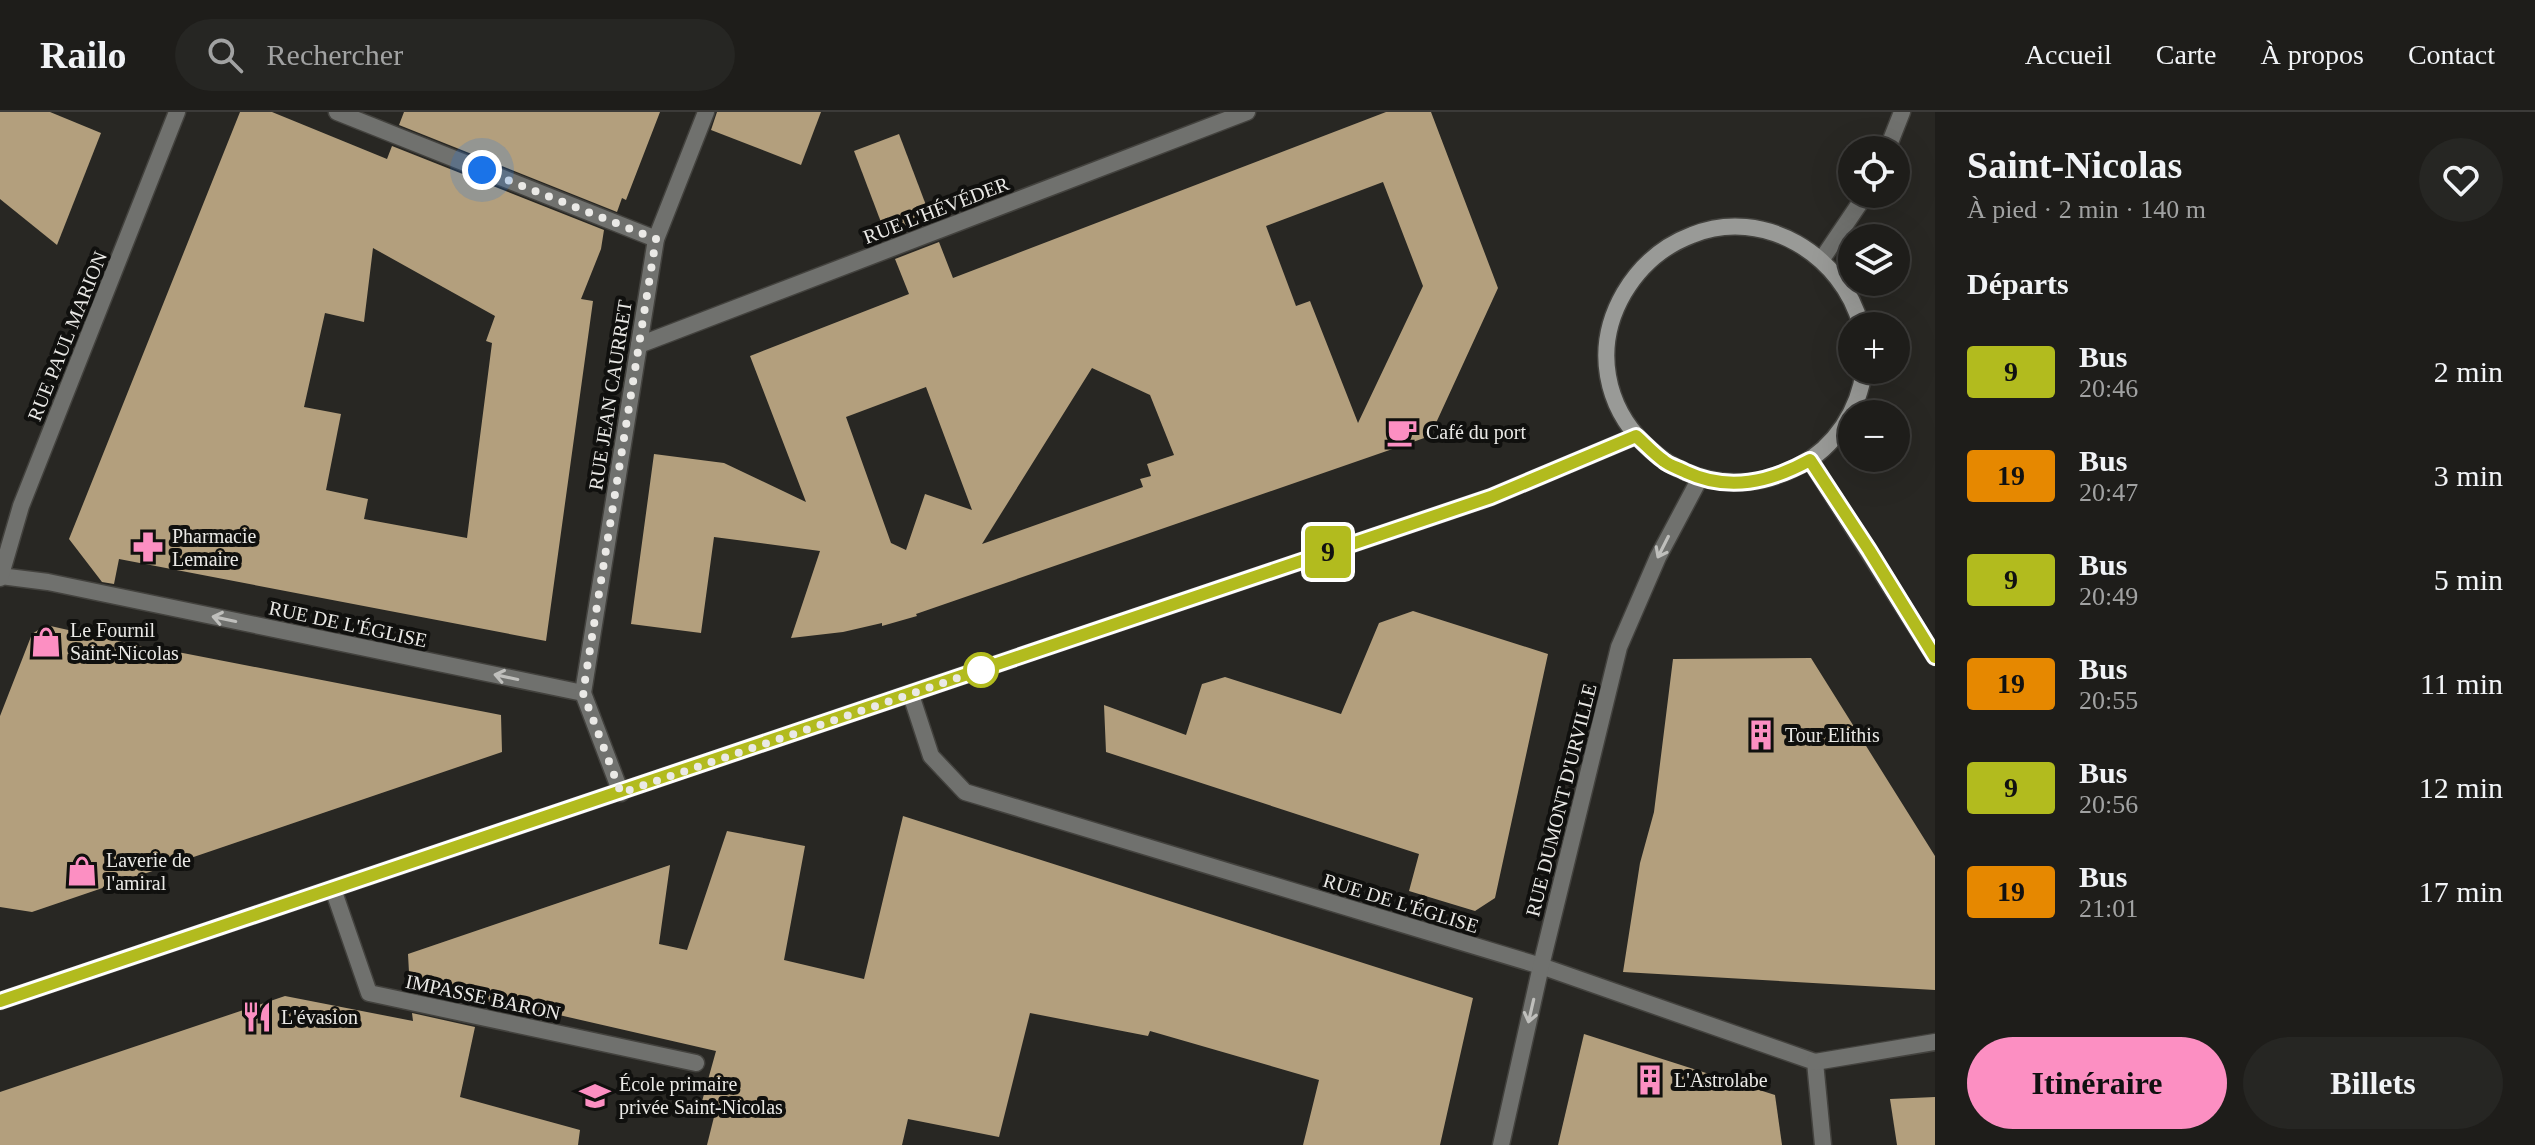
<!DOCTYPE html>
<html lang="fr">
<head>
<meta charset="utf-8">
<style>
	body { margin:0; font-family:Georgia,serif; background:#262623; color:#f1f3f6; height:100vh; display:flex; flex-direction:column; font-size:30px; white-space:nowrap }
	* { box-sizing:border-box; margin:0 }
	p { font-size:26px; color:#a1a2a2 }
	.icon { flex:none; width:44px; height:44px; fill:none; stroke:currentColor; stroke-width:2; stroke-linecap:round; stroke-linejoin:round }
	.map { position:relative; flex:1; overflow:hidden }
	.panel { display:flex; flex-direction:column; background:#1e1d1a; width:600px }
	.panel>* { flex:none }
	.badge { padding:0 16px; border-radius:6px; font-size:28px; line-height:52px }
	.buttons { position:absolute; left:1838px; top:24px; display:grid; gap:16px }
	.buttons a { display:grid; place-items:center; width:72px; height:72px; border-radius:50%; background:#1e1d1a; box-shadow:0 8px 32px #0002,0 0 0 2px #3c3b39; font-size:40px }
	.you { position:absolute; width:40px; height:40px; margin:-20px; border:6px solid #fff; border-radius:50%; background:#1a73e8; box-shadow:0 0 0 12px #1a73e833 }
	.map>.badge { position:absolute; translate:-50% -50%; box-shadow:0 0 0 4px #fff }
	h2 { padding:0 32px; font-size:30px; line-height:72px }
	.round { display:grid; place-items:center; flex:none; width:84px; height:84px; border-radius:42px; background:#262623 }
	.head { display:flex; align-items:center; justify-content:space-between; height:136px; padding:0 32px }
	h1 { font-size:38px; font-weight:700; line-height:60px }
	.action { display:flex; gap:16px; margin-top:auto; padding:16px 32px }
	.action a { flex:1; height:92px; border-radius:48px; background:#fc8fc2; color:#111; font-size:32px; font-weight:700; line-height:92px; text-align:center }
	.action a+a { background:#262623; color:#f1f3f6 }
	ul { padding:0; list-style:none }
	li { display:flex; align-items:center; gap:24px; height:104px; padding:0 32px }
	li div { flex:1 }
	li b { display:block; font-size:30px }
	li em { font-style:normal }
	li .badge { min-width:88px; font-weight:700; text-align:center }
	header { display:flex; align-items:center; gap:48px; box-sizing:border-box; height:112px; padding:0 40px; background:#1e1d1a; border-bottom:2px solid #3c3b39 }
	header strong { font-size:38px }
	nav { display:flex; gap:44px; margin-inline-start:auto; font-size:28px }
	.search { width:560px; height:72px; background:#262623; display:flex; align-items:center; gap:20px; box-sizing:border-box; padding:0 28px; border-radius:44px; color:#a1a2a2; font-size:30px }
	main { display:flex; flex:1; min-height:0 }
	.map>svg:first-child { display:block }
	.building { fill:#b39f7d; fill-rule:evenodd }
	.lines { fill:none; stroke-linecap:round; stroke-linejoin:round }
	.service-casing { stroke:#43423e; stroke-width:19 }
	.pedestrian-casing { stroke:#43423e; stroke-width:19 }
	.minor-casing { stroke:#43423e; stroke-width:19 }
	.tertiary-casing { stroke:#43423e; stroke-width:19 }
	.secondary-casing { stroke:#43423e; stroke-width:19 }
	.service { stroke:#70716e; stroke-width:16 }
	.pedestrian { stroke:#70716e; stroke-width:16 }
	.minor { stroke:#70716e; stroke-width:16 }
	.tertiary { stroke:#70716e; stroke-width:16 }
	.secondary { stroke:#999a97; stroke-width:16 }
	.oneway { stroke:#bfbfbc }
	.line-casing { stroke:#fff; stroke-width:18 }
	.line { stroke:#b2bb1e; stroke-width:12 }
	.walk { stroke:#eae9e6; stroke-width:8; stroke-dasharray:0 14.4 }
	.stop-dot { fill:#fff; stroke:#b2bb1e; stroke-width:4 }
	.labels { text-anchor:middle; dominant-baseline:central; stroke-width:8; stroke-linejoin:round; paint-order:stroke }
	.street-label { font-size:20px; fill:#eae9e6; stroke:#10100e }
	.poi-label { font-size:20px; fill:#eae9e6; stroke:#10100e; text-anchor:start }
</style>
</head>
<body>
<header>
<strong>Railo</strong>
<div class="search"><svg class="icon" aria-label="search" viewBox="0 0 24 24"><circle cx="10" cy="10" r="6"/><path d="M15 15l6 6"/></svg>Rechercher</div>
<nav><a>Accueil</a><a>Carte</a><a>À propos</a><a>Contact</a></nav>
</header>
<main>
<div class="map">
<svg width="1935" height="1033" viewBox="0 0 1935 1033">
	<rect width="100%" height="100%" fill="#282723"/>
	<g class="building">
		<polygon points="0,0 50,0 101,21 57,133 0,87"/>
		<path d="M240 0H272L387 47 392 34 604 118 601 137 581 187 593 189 546 529 119 447 114 472 102 470 69 427ZM373 136 495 204 486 229 492 231 467 426 364 407 368 387 326 378 341 302 304 295 325 201 364 210Z"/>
		<polygon points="404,0 660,0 626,88 622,86 617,100 399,13"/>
		<polygon points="717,0 821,0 801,53 711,18"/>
		<path d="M1386 0H1431L1498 176 1430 324 916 502 917 504 882 514V511L843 520 791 526 820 439 714 425 701 521 631 512 654 342 724 351 806 390 750 244 909 182 895 147 939 130 953 166ZM1383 70 1423 174 1358 311 1310 189 1296 194 1266 114ZM1092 256 1150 283 1174 343 1147 352 1151 364 1140 367 1143 375 982 432ZM926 275 972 398 925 382 906 438 891 431 846 305Z"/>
		<polygon points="899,22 932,109 887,126 854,39"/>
		<polygon points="1413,499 1548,542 1495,786 1475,799 1409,779 1419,742 1106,640 1104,593 1186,623 1202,572 1225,565 1341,602 1379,511"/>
		<polygon points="46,513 153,537 152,535 501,603 502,640 32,800 0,795 0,604 32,522"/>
		<polygon points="1811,546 1935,744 1935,878 1623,860 1640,751 1654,700 1673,547"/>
		<polygon points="903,704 1473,886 1440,1033 1303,1033 1319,968 1150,919 1148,924 1030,901 999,1025 908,1007 902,1033 707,1033 716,997 701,993 716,939 546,900 547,902 480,889 479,893 410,879 408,842 670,753 659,832 687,838 727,719 805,734 784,848 864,867"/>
		<polygon points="285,884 413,909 412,901 475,915 460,985 580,1018 578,1033 0,1033 0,980"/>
		<polygon points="1584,922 1775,983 1782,1033 1558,1033"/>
		<polygon points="1935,985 1935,1033 1897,1033 1890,987"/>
	</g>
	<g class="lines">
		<g class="service-casing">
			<polyline id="service" points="333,777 369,881 696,951"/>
		</g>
		<g class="pedestrian-casing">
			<polyline id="pedestrian" points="1541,854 1815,950 1823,1033"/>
		</g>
		<g class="minor-casing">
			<g id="minor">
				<polyline points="337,0 656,127"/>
				<polyline points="639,233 1247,0"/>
				<polyline points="0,464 48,470 583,581"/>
				<polyline points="0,466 21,394 177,0"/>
				<polyline points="583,581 656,127 706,0"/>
				<polyline points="583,581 621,681"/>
				<polyline points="911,583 931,644 965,680 1541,854"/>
				<polyline points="0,889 1491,385 1636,324"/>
				<polyline points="1815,950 1935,930"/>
				<polyline points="1501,1033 1541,854 1619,535 1658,445 1700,366"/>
			</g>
		</g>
		<g class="tertiary-casing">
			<g id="tertiary">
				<polyline points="1887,38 1902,0"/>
				<polyline points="1822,147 1866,82"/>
				<polyline points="1810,348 1935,545"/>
			</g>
		</g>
		<g class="secondary-casing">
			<path id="secondary" d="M1861 214C1843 143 1763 94 1692 123 1663 134 1640 154 1624 181 1559 293 1686 415 1799 354 1835 335 1859 298 1864 258"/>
		</g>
		<use href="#service" class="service"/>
		<use href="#pedestrian" class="pedestrian"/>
		<use href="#minor" class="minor"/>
		<use href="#tertiary" class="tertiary"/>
		<use href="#secondary" class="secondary"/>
	</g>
	<defs><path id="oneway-shaft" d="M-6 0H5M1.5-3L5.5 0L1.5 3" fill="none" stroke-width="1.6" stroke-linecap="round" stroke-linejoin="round" transform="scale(2)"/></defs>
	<g class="oneway">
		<use href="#oneway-shaft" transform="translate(1663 435) rotate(117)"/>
		<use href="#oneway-shaft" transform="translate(224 507) rotate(-168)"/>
		<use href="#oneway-shaft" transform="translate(506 565) rotate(-168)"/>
		<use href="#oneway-shaft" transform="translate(1531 899) rotate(103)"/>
	</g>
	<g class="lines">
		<g class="line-casing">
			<path id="line" d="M0 889 1491 385 1636 324C1645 332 1654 342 1664 349 1670 354 1679 356 1686 360 1729 380 1770 370 1810 348L1869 438 1935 545"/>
		</g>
		<use href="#line" class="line"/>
		<polyline class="walk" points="482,58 656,127 583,581 621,681 981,558"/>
	</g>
	<defs>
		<g id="cafe-bare" transform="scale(2.4)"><path d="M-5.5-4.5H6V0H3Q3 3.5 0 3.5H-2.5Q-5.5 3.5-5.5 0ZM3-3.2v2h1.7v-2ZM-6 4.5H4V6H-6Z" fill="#fc8fc2" stroke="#10100e" stroke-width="2.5" paint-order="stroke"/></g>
		<g id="pharmacy-bare" transform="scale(2.4)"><path d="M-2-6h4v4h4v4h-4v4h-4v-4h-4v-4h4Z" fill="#fc8fc2" stroke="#10100e" stroke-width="2.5" paint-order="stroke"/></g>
		<g id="shop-bare" transform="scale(2.4)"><path d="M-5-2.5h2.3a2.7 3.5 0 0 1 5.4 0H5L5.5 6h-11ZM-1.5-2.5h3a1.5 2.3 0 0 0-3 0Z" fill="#fc8fc2" stroke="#10100e" stroke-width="2.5" paint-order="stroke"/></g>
		<g id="building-bare" transform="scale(2.4)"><path d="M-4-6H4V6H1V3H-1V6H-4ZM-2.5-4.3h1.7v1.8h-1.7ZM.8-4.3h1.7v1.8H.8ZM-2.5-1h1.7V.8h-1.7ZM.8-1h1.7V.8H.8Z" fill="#fc8fc2" stroke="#10100e" stroke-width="2.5" paint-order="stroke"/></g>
		<g id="restaurant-bare" transform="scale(2.4)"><path d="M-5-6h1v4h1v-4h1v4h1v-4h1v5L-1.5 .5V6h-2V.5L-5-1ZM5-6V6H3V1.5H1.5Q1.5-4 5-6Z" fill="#fc8fc2" stroke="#10100e" stroke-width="2.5" paint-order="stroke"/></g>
		<g id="school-bare" transform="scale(2.4)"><path d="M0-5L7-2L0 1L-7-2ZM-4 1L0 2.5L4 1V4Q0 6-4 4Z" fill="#fc8fc2" stroke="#10100e" stroke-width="2.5" paint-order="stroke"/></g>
	</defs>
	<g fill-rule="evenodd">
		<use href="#cafe-bare" x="1402" y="320"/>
		<use href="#pharmacy-bare" x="148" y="435"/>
		<use href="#shop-bare" x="46" y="530"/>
		<use href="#building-bare" x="1761" y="623"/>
		<use href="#shop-bare" x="82" y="759"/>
		<use href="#restaurant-bare" x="257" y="905"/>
		<use href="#building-bare" x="1650" y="968"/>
		<use href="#school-bare" x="595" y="984"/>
	</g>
	<circle class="stop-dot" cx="981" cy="558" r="16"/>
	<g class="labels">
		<g class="street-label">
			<text transform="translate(936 98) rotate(-21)">RUE L'HÉVÉDER</text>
			<text transform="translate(67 224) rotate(-68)">RUE PAUL MARION</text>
			<text transform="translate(610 283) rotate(-81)">RUE JEAN CAURRET</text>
			<text transform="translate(348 512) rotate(12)">RUE DE L'ÉGLISE</text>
			<text transform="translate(1561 688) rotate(-76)">RUE DUMONT D'URVILLE</text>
			<text transform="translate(1401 791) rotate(17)">RUE DE L'ÉGLISE</text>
			<text transform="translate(483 885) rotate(12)">IMPASSE BARON</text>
		</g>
		<g class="poi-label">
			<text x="1426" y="320">Café du port</text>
			<text x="172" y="424">Pharmacie<tspan x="172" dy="23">Lemaire</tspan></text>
			<text x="70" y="518">Le Fournil<tspan x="70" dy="23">Saint-Nicolas</tspan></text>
			<text x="1785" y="623">Tour Elithis</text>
			<text x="106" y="748">Laverie de<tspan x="106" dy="23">l'amiral</tspan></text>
			<text x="281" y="905">L'évasion</text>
			<text x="1674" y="968">L'Astrolabe</text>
			<text x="619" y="972">École primaire<tspan x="619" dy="23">privée Saint-Nicolas</tspan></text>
		</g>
	</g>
</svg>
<div class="buttons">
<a><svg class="icon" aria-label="locate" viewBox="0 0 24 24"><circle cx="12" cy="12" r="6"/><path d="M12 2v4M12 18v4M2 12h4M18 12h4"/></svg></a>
<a><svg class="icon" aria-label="layers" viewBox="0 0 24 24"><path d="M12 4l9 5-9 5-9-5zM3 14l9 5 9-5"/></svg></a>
<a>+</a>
<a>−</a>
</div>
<div class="you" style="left:482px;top:58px"></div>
<b class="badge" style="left:1328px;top:440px;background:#b2bb1e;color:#111">9</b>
</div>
<section class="panel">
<div class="head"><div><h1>Saint-Nicolas</h1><p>À pied · 2 min · 140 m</p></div><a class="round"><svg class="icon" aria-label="heart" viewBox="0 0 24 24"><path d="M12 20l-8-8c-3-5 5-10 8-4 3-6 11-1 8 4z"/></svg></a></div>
<h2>Départs</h2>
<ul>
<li><span class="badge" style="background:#b2bb1e;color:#111">9</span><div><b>Bus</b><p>20:46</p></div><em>2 min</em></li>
<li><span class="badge" style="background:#e68800;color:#111">19</span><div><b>Bus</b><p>20:47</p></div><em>3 min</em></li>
<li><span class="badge" style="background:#b2bb1e;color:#111">9</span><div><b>Bus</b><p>20:49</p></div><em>5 min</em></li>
<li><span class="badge" style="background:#e68800;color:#111">19</span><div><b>Bus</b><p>20:55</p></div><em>11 min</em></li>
<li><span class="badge" style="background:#b2bb1e;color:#111">9</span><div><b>Bus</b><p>20:56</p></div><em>12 min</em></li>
<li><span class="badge" style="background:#e68800;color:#111">19</span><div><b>Bus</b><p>21:01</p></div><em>17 min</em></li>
</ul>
<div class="action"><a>Itinéraire</a><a>Billets</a></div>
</section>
</main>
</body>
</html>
